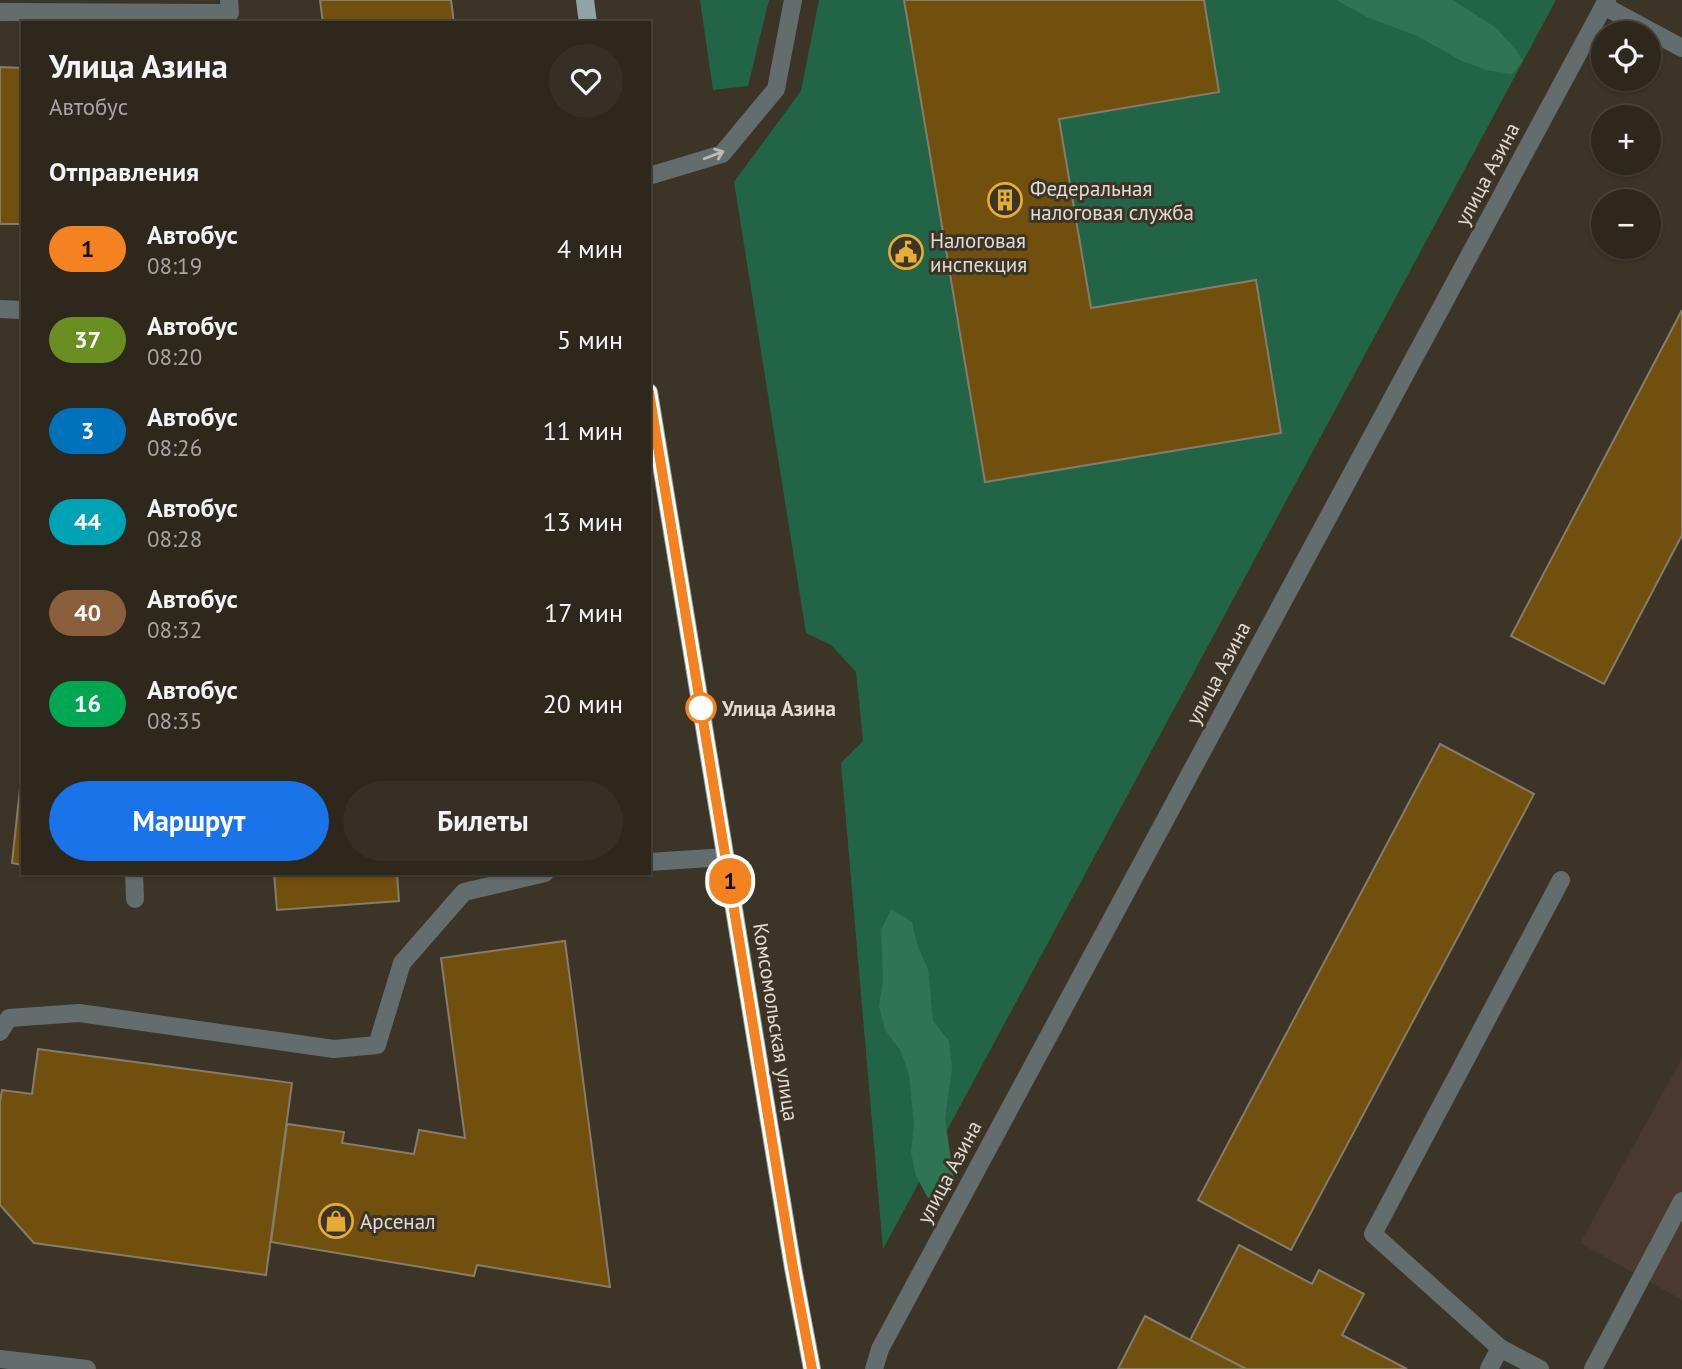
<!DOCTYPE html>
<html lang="ru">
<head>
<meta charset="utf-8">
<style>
	body { margin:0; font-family:"PT Sans",sans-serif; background:#352f25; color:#f1f3f6; height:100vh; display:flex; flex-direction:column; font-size:26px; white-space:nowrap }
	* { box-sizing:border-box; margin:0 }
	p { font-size:23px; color:#a7a5a3 }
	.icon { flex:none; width:38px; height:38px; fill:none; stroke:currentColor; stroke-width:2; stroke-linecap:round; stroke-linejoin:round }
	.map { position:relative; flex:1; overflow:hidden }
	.sheet { position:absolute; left:21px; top:21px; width:630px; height:854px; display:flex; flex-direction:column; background:#2d271c; border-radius:0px; box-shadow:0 2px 5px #0004,0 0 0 2px #48443b }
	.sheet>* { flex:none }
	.badge { padding:0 14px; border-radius:23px; font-size:24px; line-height:46px }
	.fabs { position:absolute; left:1591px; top:21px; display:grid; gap:14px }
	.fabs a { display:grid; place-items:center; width:70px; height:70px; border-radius:50%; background:#2d271c; box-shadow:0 2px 5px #0004,0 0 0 2px #48443b; font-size:35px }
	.map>.badge { position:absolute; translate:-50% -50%; box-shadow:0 0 0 4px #fff }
	h2 { padding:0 28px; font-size:26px; line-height:63px }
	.round { display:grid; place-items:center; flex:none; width:74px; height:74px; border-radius:37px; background:#352f25 }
	.headline { display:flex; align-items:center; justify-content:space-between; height:119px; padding:0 28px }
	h1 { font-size:33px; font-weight:700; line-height:52px }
	.primary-button { display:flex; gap:14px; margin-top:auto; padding:14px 28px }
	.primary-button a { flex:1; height:80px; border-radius:42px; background:#1a73e8; color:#fff; font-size:28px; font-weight:700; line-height:80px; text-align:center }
	.primary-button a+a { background:#352f25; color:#f1f3f6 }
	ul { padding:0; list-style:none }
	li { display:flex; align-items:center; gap:21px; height:91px; padding:0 28px }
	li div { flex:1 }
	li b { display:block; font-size:26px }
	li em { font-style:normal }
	li .badge { min-width:77px; font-weight:700; text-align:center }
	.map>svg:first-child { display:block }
	.education { fill:#4a392e }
	.green { fill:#226546 }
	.forest { fill:#2f7554 }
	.building { fill:#71500d; stroke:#857c6c; stroke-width:2 }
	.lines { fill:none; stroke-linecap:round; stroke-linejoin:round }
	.minor { stroke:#636d6e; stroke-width:18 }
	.major { stroke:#90a3a5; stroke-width:18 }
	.oneway { stroke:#bbbab5 }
	.line-casing { stroke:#fff; stroke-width:16 }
	.line { stroke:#f58220; stroke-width:10 }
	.stop-dot { fill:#fff; stroke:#f58220; stroke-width:3.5 }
	.labels { text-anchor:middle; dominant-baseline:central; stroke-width:6; stroke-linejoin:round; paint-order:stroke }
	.street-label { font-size:21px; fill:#e1dbd3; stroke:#3c3426 }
	.poi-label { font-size:21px; fill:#e1dbd3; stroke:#3c3426; text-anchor:start }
	.stop-label { font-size:21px; font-weight:bold; fill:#e1dbd3; stroke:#3c3426; text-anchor:start }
</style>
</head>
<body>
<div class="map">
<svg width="1682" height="1369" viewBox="0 0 1682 1369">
	<rect width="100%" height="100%" fill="#3c3426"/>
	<polygon class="education" points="1682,1058 1682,1300 1580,1243"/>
	<g class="green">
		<polygon points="700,0 769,0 748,86 713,90"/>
		<polygon points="819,0 1556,0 883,1249 841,763 863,741 856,672 831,645 806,633 734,182 801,91"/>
	</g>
	<g class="forest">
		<polygon points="1336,0 1453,0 1496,28 1517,51 1523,61 1512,74 1486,70 1462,61 1417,36 1367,17"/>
		<polygon points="891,909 912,922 918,947 928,969 933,1021 949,1041 952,1067 945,1119 954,1180 942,1199 928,1198 916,1176 911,1152 914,1125 909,1074 900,1050 885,1030 879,1006 883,980 881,930"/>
	</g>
	<g class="building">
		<polygon points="320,0 451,0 454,23 323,23"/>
		<polygon points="904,0 1204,0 1219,92 1059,119 1091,308 1256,280 1281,433 985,482"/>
		<polygon points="0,67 23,68 23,224 0,224"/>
		<polygon points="1682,310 1682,535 1604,684 1511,636"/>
		<polygon points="1440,744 1534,794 1291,1250 1198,1200"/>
		<polygon points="20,788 23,789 23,865 12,863"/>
		<polygon points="274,873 397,873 399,901 277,910"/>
		<polygon points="565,941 610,1287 477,1265 474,1276 271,1242 287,1124 344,1132 342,1143 414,1154 419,1130 465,1138 441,958"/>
		<polygon points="38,1049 292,1083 266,1275 34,1243 0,1205 0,1102 2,1090 32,1094"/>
		<polygon points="1239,1245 1312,1284 1319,1270 1364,1294 1342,1335 1407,1369 1246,1369 1190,1340"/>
		<polygon points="1145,1316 1190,1340 1246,1369 1118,1369"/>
	</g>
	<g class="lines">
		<g class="minor">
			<polyline points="1604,6 1682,48"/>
			<polyline points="0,12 230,13 229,0"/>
			<polyline points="649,176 722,154 776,89 793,0"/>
			<polyline points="0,309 23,310"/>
			<polyline points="649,862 726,857"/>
			<polyline points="134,873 135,899"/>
			<polyline points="0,1032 9,1018 79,1013 334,1049 377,1045 402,963 464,892 545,873"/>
			<polyline points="1500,1348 1373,1234 1561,880"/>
			<polyline points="0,1359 87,1369"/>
			<polyline points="874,1369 880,1349 1607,0"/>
			<polyline points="1489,1369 1500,1348 1540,1369"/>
			<polyline points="1593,1369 1682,1201"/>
		</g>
		<g class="major">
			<polyline points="585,0 588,23"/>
			<polyline points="649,392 793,1268 812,1369"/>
		</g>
	</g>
	<defs><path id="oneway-shaft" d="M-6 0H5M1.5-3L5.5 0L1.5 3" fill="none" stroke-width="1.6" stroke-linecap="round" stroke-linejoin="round" transform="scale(1.75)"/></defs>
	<use class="oneway" href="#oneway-shaft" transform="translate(714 155) rotate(-21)"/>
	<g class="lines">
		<g class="line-casing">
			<polyline id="line" points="649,392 793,1268 812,1369"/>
		</g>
		<use href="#line" class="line"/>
	</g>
	<defs>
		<g id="building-ring" transform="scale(1.75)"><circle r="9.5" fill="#3c3426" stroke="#e5ad36" stroke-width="1.5"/><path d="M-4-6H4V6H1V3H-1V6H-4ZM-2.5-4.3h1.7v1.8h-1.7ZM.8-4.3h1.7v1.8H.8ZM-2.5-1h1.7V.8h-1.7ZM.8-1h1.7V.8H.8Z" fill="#e5ad36"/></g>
		<g id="civic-ring" transform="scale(1.75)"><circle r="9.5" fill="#3c3426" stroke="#e5ad36" stroke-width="1.5"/><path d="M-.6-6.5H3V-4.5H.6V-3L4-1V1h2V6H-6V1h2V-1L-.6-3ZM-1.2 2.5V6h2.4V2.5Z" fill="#e5ad36"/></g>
		<g id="shop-ring" transform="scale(1.75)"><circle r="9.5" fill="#3c3426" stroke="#e5ad36" stroke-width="1.5"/><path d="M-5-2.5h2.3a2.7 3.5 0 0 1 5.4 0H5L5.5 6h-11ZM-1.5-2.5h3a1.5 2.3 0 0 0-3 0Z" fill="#e5ad36"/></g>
	</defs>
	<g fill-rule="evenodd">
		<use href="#building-ring" x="1005" y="200"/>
		<use href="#civic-ring" x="906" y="252"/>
		<use href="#shop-ring" x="336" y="1221"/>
	</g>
	<circle class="stop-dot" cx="701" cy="708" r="14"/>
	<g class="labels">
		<g class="street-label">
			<text transform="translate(1487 174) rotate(-62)">улица Азина</text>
			<text transform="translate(1218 673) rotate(-62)">улица Азина</text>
			<text transform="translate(776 1022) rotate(81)">Комсомольская улица</text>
			<text transform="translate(949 1172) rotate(-62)">улица Азина</text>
		</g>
		<g class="poi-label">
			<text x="1030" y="188">Федеральная<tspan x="1030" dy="24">налоговая служба</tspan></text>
			<text x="930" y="240">Налоговая<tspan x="930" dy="24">инспекция</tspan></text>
			<text x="360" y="1221">Арсенал</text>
		</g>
		<g class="stop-label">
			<text x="722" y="708">Улица Азина</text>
		</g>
	</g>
</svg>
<div class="fabs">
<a><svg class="icon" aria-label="locate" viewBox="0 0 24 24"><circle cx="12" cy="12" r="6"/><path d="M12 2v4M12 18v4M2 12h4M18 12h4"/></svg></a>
<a>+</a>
<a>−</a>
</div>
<b class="badge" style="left:730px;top:881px;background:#f58220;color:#111">1</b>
<section class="sheet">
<div class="headline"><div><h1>Улица Азина</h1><p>Автобус</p></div><a class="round"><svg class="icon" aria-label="heart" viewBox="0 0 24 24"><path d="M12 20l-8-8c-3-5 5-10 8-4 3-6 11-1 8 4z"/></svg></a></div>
<h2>Отправления</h2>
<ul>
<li><span class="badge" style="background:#f58220;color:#111">1</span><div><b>Автобус</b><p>08:19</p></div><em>4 мин</em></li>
<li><span class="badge" style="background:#6b8e23;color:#fff">37</span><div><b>Автобус</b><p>08:20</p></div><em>5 мин</em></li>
<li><span class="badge" style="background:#0072bc;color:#fff">3</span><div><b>Автобус</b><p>08:26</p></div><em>11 мин</em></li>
<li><span class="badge" style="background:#00a3b4;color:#fff">44</span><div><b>Автобус</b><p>08:28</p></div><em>13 мин</em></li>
<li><span class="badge" style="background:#8b5e3c;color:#fff">40</span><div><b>Автобус</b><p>08:32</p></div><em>17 мин</em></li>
<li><span class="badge" style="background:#00a651;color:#fff">16</span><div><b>Автобус</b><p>08:35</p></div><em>20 мин</em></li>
</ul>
<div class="primary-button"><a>Маршрут</a><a>Билеты</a></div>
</section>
</div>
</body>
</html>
